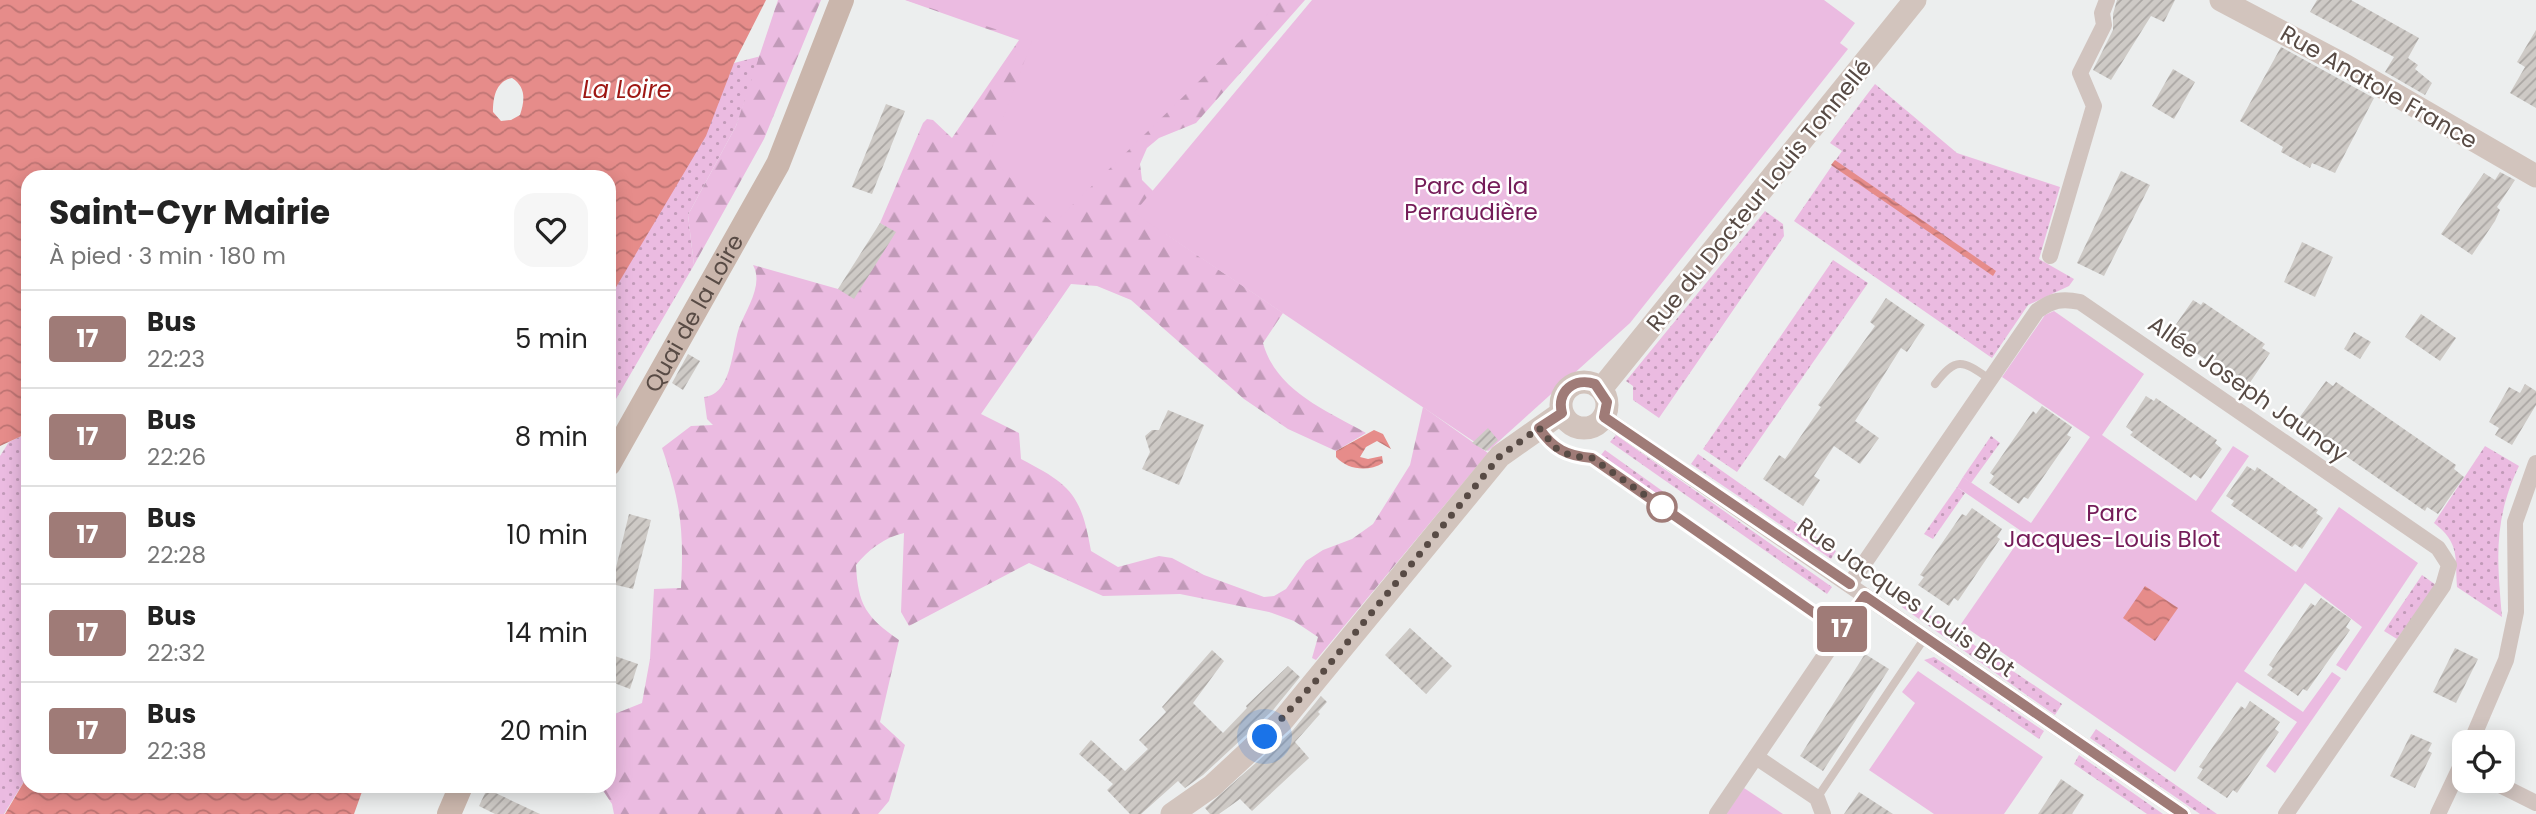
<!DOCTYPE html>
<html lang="fr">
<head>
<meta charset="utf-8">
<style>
	body { margin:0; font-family:Poppins,sans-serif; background:#f6f6f6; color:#222; height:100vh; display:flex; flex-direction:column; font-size:26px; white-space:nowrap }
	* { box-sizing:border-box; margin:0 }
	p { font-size:23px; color:#767676 }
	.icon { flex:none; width:38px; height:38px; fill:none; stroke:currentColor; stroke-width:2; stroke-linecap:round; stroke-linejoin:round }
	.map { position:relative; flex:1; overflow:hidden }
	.side { position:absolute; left:21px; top:170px; width:595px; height:623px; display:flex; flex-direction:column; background:#fff; border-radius:21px; box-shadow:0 4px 18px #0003 }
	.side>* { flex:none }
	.badge { padding:0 14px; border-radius:5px; font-size:24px; line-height:46px }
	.fabs { position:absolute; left:2452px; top:730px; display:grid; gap:14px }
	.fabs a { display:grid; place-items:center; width:63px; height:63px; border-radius:14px; background:#fff; box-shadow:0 4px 18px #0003; font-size:35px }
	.you { position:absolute; width:35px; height:35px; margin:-18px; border:5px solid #fff; border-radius:50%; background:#1a73e8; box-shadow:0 0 0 10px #1a73e833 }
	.map>.badge { position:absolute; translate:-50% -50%; box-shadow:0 0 0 4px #fff }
	.round { display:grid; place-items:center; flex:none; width:74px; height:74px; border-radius:21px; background:#f6f6f6 }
	.overview { display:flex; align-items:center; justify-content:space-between; height:119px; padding:0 28px }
	h1 { font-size:33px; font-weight:700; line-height:52px }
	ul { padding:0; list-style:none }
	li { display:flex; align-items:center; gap:21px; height:98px; padding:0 28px; border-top:2px solid #e0e0e0 }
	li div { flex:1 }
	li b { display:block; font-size:26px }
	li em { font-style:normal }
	li .badge { min-width:77px; font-weight:700; text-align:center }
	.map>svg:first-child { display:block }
	.grass { fill:url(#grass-dots) }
	.forest { fill:url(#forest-firs) }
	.green { fill:#ebbbe1 }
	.water { fill:url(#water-waves); fill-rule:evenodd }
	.building { fill:url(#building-hatch) }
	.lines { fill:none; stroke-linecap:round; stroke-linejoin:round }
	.lane { stroke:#d1c4bf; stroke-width:8 }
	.street { stroke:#d1c4bf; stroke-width:16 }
	.secondary { stroke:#d2c4bd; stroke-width:23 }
	.primary { stroke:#cab6ac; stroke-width:24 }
	.line-casing { stroke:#fff; stroke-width:16 }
	.line { stroke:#9f7b77; stroke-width:10 }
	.walk { stroke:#584b45; stroke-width:7; stroke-dasharray:0 12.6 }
	.stop-dot { fill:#fff; stroke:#9f7b77; stroke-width:3.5 }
	.labels { text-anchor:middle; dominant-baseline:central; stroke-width:5; stroke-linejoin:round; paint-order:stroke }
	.street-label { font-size:23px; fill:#584b45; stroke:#fff }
	.park-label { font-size:23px; fill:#741b58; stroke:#fff }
	.water-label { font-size:24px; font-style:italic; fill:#9d1713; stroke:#fff }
</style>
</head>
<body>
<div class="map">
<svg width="2536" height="814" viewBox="0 0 2536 814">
	<defs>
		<pattern id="grass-dots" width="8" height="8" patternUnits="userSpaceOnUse" patternTransform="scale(1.75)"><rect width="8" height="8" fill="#ebbbe1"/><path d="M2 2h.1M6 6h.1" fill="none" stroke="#c19ab8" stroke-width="1.8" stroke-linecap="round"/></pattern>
		<pattern id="forest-firs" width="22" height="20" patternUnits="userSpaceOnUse" patternTransform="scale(1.75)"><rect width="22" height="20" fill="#ebbbe1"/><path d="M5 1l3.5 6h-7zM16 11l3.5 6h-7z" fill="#c19ab8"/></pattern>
		<pattern id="water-waves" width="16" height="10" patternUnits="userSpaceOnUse" patternTransform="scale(1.75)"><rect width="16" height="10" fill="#e68c8a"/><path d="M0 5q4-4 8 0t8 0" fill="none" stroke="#bd7473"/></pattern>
		<pattern id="building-hatch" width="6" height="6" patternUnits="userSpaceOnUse" patternTransform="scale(1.75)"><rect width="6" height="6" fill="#cecac6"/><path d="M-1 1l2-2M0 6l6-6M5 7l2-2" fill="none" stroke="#aaa6a3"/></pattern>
	</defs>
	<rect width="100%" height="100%" fill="#eceeee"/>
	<g class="grass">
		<polygon points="761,56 736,126 688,215 694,265 609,411 609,299 734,63"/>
		<polygon points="1875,84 1957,153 2060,187 2039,259 2074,279 2069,286 2028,305 1992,358 1794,221 1842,151 1830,143"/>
		<polygon points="1765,211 1783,224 1784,236 1659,418 1633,400 1633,386 1626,381"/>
		<polygon points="1833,260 1868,283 1737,472 1703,449"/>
		<polygon points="28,433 28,775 4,814 0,814 0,456 9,442"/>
		<polygon points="1616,435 1832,587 1827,594 1610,442"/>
		<polygon points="1991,436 2000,443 1971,483 1963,477"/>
		<path d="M2485 446 2519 466C2493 520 2497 560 2502 617L2457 587C2455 557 2460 543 2434 523Z"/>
		<polygon points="1605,450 1668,495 1664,500 1601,455"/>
		<polygon points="1698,454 1836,551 1831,559 1691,464"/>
		<polygon points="1957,487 1965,493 1933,539 1924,534"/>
		<polygon points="2422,575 2436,585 2397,639 2384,631"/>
		<polygon points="1906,599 2062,704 2055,715 1902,607"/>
		<polygon points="1934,657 2044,731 2039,739 1924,660"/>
		<polygon points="2096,729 2217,814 2200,814 2090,738"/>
		<polygon points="2079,755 2163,814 2147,814 2074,764"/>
	</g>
	<g class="forest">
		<polygon points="778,0 821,0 764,139 694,265 688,215 736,126"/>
		<path d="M905 0H1305L1196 123 1159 138 1147 148 1140 164 1142 180 1163 201 1166 234 1283 313 1263 343C1276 391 1327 411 1366 433L1336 451 1288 429 1244 399 1131 300 1097 286 1071 284 981 414 1019 433 1021 459C1071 485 1081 494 1091 551L1118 567 1159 556 1172 558 1204 575 1264 597 1274 596 1286 589 1306 561 1323 550 1352 539 1373 524 1410 465 1423 407 1488 453 1316 660 1312 658 1318 637 1294 621 1269 612 1180 594 1103 596 1029 563 909 626 901 612 904 533C885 537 868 550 856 565 858 605 866 617 899 640L880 722 905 745 889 801 878 814H614L612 804 600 786H609V721L612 715 642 703 650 659 654 589 681 588C684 532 681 502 662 448L691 426 713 425 707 419 704 397C732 395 732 348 739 328 746 309 764 285 753 265L838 289 895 232 880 223 923 123 927 119 933 120 952 138 1019 40Z"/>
	</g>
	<g class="green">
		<polygon points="906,0 1282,0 1053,224 989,155 1032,41"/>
		<polygon points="1312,0 1824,0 1855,23 1840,43 1848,49 1630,323 1488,451 1134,213"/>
		<polygon points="2054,311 2144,374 2102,435 2196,501 2233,446 2249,456 2211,511 2296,572 2339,507 2418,563 2346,671 2336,665 2362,627 2305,583 2244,671 2303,712 2332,672 2341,678 2275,773 2266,766 2297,722 2237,682 2175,772 1961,624 2024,533 1957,487 1963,477 2031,523 2090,437 2002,377 2045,315"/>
		<polygon points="1918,671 2043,757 2004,814 1934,814 1869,770 1915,703 1902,692"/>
		<polygon points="1744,788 1783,814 1726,814"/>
	</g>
	<g class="water">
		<path d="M0 0H766L734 63 706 136 609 299V177H28V433L0 446ZM512 78C526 87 525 100 520 115L511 120 501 121 493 112C493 97 496 81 512 78Z"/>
		<polygon points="1835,160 1996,271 1993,276 1831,165"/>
		<path d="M1374 430 1383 434 1391 449 1377 441 1366 447 1360 457 1368 459 1382 456 1383 463C1368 472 1348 470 1336 457V451Z"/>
		<polygon points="2145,586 2178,608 2155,641 2123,618"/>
		<polygon points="28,775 28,786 364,786 354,814 5,814"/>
	</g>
	<g class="building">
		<polygon points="2117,0 2175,0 2164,22 2151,16 2111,80 2093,70 2113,30 2113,14"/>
		<polygon points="2317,0 2351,0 2419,38 2408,58 2418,65 2415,69 2432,83 2425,95 2385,72 2394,57 2310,12"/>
		<polygon points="2536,30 2536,108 2510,93 2525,67 2517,62"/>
		<polygon points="2281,47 2374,98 2335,173 2312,163 2310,168 2281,152 2283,147 2240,121"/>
		<polygon points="2173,69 2195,82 2174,119 2152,106"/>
		<polygon points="886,104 905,111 872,194 852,187"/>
		<polygon points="2121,171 2150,185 2104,276 2077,263"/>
		<polygon points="2500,172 2515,180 2497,207 2500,210 2495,221 2472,255 2441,234 2484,173 2495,180"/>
		<polygon points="880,223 896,232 854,299 838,289"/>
		<polygon points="2302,242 2333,257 2315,297 2284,282"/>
		<polygon points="1886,298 1925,325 1907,352 1901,348 1855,421 1879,438 1860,464 1834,446 1814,476 1820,480 1803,506 1763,479 1779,455 1785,459 1821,407 1818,405 1875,326 1870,322"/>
		<polygon points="2193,300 2201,305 2203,302 2265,344 2262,348 2270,353 2249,384 2242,378 2239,382 2177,340 2180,335 2172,330"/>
		<polygon points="2421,314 2456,338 2440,361 2405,337"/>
		<polygon points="2354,332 2371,342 2360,359 2344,349"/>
		<polygon points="688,354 700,361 683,390 672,383"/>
		<polygon points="2326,381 2333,386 2336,382 2456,465 2454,469 2464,477 2438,514 2427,507 2425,511 2304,427 2307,423 2299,418"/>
		<polygon points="2525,384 2536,391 2536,405 2512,445 2495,435 2499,428 2489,422 2509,387 2520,393"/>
		<polygon points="2146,396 2154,401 2156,398 2217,440 2215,443 2222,449 2201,479 2194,474 2191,478 2130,435 2133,432 2126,427"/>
		<polygon points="2042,406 2072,427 2067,435 2071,437 2028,499 2024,497 2019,504 1989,483 1994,476 1990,473 2033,411 2036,414"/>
		<polygon points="1168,410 1204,425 1179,485 1142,469 1150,452 1145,436 1152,430 1159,430"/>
		<polygon points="1488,428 1498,440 1486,451 1472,443"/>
		<polygon points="2247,466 2255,471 2257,467 2318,510 2316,513 2323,518 2302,549 2295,544 2292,547 2231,505 2234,501 2226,496"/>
		<polygon points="1972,508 2002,529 1997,537 2000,539 1958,601 1954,598 1949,606 1918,585 1924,577 1920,575 1962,514 1966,516"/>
		<polygon points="629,514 651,520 633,589 612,584"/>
		<polygon points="2321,598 2351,619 2346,627 2350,630 2307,691 2303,689 2298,696 2267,675 2273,668 2269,665 2311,603 2315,606"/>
		<polygon points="1410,628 1452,666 1426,694 1385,655"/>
		<polygon points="2455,648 2478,659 2456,703 2433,692"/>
		<polygon points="1212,650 1224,661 1193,703 1223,733 1247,708 1246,706 1288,666 1300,677 1273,710 1203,775 1185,788 1178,781 1141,814 1130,814 1107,790 1113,784 1079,754 1091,740 1125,771 1148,749 1139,740 1166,712 1162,707"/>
		<polygon points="609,654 638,664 630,689 609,681"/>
		<polygon points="1865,654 1889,669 1823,771 1800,756"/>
		<polygon points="1321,696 1327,702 1318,712 1320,714 1295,742 1309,758 1252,811 1240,799 1219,814 1210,814 1205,808 1293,730"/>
		<polygon points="2250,701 2280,722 2275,729 2279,732 2237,793 2233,790 2227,798 2197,778 2203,769 2199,767 2241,706 2245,709"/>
		<polygon points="2411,734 2432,743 2428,751 2432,753 2415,788 2390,776"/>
		<polygon points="2061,779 2084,795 2072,814 2038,814"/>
		<polygon points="487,789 540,814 495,814 479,806"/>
		<polygon points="1859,792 1893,814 1844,814"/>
	</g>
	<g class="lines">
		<g class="lane">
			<path d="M1935 384C1957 355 1963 361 1991 380"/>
			<path d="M1540 430C1553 451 1569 456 1592 458L1841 631"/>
			<polyline points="1817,798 1924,639"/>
		</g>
		<g class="street">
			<polyline points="2050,256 2094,106 2080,73 2104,25 2102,13 2107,0"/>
			<polyline points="1604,417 2183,814"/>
			<path d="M1850 584 2037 311C2052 300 2062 298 2080 302L2438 548 2449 565 2443 586 2286 814"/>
			<polyline points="2471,742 2506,660 2516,612 2515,522 2536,463"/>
			<polyline points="1756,757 1817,798 1823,814"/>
			<polyline points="2490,780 2536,803"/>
			<polyline points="1717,814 1865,596"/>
			<polyline points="2438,814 2464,759"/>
		</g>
		<g class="secondary">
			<polyline points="2221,0 2346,66 2536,176"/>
			<circle cx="1584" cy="405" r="23"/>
			<polyline points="1601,389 1915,0"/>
			<polyline points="1172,814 1212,786 1283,720 1500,456 1561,413"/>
		</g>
		<g class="primary">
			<path id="s1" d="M609 464 778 164 842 0"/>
			<polyline points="449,814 461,786"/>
		</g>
	</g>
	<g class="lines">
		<g class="line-casing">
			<path id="line" d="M1850 584 1604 417 1607 402 1595 384C1575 377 1556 391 1562 413L1539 428C1553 449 1567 456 1592 458L1840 631 1865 596 2183 814"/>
		</g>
		<use href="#line" class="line"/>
		<polyline class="walk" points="1265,737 1314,683 1500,456 1539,428 1557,449 1572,456 1592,458 1662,507"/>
	</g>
	<circle class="stop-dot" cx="1662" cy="507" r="14"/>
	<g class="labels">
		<g class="street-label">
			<text transform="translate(2379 87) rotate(30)">Rue Anatole France</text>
			<text transform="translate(1759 195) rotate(-51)">Rue du Docteur Louis Tonnellé</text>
			<text stroke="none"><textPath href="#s1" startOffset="173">Quai de la Loire</textPath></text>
			<text transform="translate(2248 389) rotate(35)">Allée Joseph Jaunay</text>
			<text transform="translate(1906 597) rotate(35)">Rue Jacques Louis Blot</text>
		</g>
		<g class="park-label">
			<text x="1471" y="186">Parc de la<tspan x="1471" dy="26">Perraudière</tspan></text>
			<text x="2112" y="513">Parc<tspan x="2112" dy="26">Jacques-Louis Blot</tspan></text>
		</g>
		<g class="water-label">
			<text x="627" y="89">La Loire</text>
		</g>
	</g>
</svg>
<div class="fabs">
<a><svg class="icon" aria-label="locate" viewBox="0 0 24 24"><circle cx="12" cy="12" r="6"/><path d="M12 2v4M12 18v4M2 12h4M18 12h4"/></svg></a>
</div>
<div class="you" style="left:1265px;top:737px"></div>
<b class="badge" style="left:1842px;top:629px;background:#9f7b77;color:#fff">17</b>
<section class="side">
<div class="overview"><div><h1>Saint-Cyr Mairie</h1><p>À pied · 3 min · 180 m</p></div><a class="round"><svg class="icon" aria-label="heart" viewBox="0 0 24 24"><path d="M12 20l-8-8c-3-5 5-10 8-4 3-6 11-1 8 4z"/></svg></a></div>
<ul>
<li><span class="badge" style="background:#9f7b77;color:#fff">17</span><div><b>Bus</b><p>22:23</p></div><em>5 min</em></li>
<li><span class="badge" style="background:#9f7b77;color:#fff">17</span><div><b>Bus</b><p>22:26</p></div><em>8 min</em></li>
<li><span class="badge" style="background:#9f7b77;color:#fff">17</span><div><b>Bus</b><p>22:28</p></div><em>10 min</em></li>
<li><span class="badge" style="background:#9f7b77;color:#fff">17</span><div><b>Bus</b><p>22:32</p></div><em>14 min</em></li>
<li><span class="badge" style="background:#9f7b77;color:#fff">17</span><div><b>Bus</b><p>22:38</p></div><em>20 min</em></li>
</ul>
</section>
</div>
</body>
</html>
